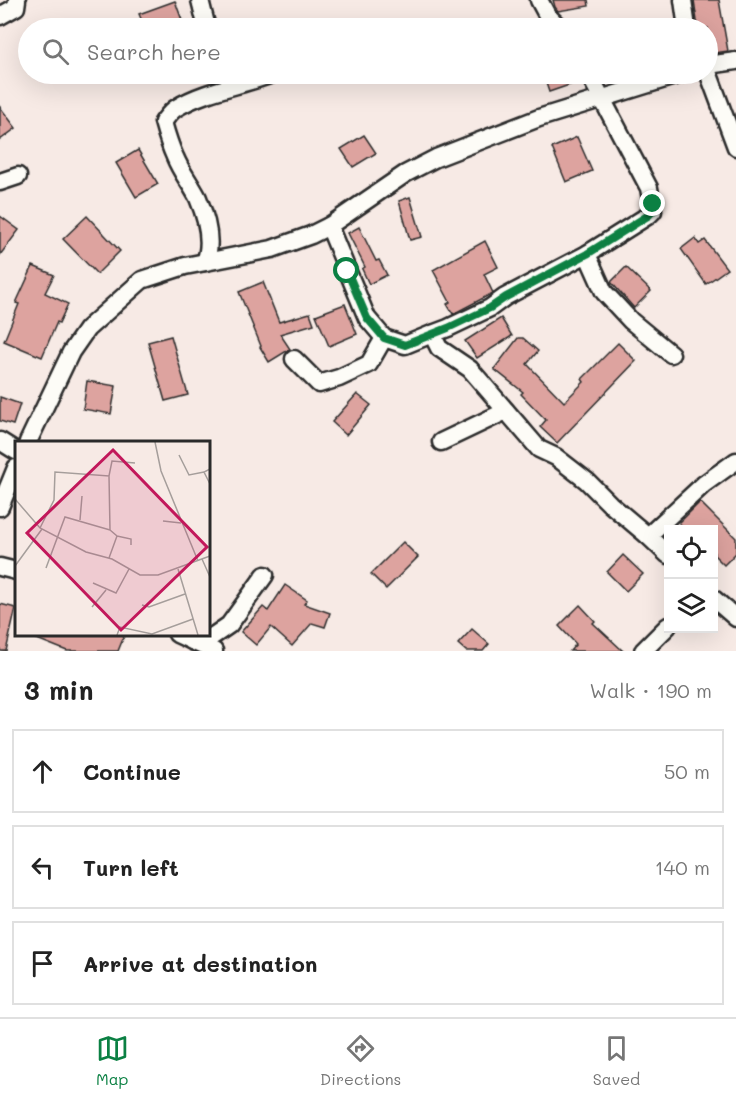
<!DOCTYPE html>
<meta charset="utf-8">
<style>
body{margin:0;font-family:Mali,sans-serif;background:#f2f2f2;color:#222}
.controls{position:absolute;right:18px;bottom:18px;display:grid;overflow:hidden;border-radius:0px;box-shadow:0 6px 24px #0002}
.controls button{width:54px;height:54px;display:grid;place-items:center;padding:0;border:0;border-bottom:2px solid #e0e0e0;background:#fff;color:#222;font:30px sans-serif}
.stop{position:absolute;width:18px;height:18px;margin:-14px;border:4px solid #0b8043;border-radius:50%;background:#fff}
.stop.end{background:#0b8043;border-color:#fff;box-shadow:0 2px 6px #0008}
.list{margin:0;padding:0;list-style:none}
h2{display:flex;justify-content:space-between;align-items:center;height:78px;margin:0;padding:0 24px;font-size:26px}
h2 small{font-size:20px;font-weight:400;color:#767676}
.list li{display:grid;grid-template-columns:39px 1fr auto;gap:18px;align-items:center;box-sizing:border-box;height:84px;margin:0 12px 12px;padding:0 12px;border:2px solid #e0e0e0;border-radius:0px}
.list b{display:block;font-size:22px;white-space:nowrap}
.list em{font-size:20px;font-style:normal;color:#767676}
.icon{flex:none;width:33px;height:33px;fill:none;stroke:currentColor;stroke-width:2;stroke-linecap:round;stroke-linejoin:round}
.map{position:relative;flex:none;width:736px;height:651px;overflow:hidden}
.search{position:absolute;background:#fff;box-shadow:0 6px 24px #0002;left:18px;right:18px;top:18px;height:66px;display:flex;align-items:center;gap:15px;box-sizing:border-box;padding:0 21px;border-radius:33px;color:#767676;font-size:22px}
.sheet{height:366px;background:#fff}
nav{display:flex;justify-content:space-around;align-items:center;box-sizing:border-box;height:84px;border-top:2px solid #e0e0e0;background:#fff;font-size:16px;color:#767676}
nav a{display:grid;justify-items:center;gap:3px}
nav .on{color:#0b8043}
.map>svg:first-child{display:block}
.building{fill:#dda39f;stroke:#2b2b2b;stroke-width:1.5}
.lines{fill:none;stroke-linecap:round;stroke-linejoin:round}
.street-casing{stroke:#2b2b2b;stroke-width:21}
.street{stroke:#fdfcf7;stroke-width:16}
.route{stroke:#0b8043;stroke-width:8}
.inset-road{fill:none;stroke:#a59e9b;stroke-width:1.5}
.view{fill:#c2185b;fill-opacity:0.15;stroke:#c2185b;stroke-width:3}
.inset-edge{fill:none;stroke:#2b2b2b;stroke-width:3}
</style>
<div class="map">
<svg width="736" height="651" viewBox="0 0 736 651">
<rect width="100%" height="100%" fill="#f7eae5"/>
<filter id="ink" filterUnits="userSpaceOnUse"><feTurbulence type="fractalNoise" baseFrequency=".0167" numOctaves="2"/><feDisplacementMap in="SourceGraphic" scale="12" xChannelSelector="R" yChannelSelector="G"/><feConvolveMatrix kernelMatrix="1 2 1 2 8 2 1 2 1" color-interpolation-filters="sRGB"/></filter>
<g filter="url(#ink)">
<!-- building -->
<g class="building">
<polygon points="553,0 588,0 589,6 558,11 555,7"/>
<polygon points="694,0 719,0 728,51 708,54 708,28 698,28"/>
<polygon points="175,1 183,23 168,28 145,28 139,14"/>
<polygon points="543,74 579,74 581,81 549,92"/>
<polygon points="0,107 16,128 0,140"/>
<polygon points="364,135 376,153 353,167 341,149"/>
<polygon points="577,137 592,171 566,182 552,148"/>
<polygon points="138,150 158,184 136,197 116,163"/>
<polygon points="410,197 422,237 410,240 399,201"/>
<polygon points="0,216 19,230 0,255"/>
<polygon points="87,216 120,251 97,274 63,239"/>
<polygon points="359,227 376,261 379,260 387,275 369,284 362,269 365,267 348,233"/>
<polygon points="695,238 699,244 705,240 727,269 706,284 681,249"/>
<polygon points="485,241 498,267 484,274 493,293 453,314 447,304 450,302 433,270"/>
<polygon points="33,266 54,275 45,293 68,304 59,323 57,322 42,357 4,341 19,304 16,303"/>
<polygon points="626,267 651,291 634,308 611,282"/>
<polygon points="263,282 279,322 310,313 314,324 280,334 290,349 269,362 260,347 261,346 239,292"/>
<polygon points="345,304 357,334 329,346 316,315"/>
<polygon points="501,318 512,336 477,358 465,341"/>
<polygon points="171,336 188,395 165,401 148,342"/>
<polygon points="518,338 523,338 538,351 527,364 564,402 584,382 582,379 618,343 636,361 557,443 540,427 546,420 521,394 523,392 494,369"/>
<polygon points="87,381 116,386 111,414 83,409"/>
<polygon points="357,394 371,405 346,435 332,422"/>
<polygon points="0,397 20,404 13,425 0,421"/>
<polygon points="700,502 736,538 736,553 724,565 714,555 714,530 687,530 679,523"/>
<polygon points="403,542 418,557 386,589 371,574"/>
<polygon points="623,555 643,574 626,591 607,572"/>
<polygon points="285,585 307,600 304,604 330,613 325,627 312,623 292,646 271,627 256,645 241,632 263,607 268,611"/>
<polygon points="0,604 16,608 6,651 0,651"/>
<polygon points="580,605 595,621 593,623 623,651 570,651 576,644 559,626"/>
<polygon points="472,629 489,644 483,651 466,651 458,644"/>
<polygon points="125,634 118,651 67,651 27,635"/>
</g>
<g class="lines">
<defs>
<g id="street">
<polyline points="200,0 207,28"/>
<polyline points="539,0 547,15 560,28"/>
<polyline points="683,0 687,28"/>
<polyline points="0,16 16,7 17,0"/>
<polyline points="708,65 736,61"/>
<polyline points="708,72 736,147"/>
<polyline points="589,74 649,188 653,211 649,215 587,254 505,297 490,308 448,328 432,334 439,348 470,369 539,449 556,457 587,481 610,504 648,536"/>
<polyline points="0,182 18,176"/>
<polyline points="329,226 367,318 384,338 405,345 432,334"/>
<polyline points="587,254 604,292 631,321 671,354"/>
<path d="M 205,262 C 213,243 206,217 198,198 C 191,184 181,172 175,157 C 170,146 166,133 163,122 C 167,117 171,111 176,108 C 205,90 241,86 272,74"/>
<polyline points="294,359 319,384 339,378 369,364 384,338"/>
<polyline points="0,441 16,451"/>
<polyline points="28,442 71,352 87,329 142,280 185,266 272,249 311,235 329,226 405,174 436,158 539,118 681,74"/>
<polyline points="441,442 506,411"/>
<polyline points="0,507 16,468"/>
<polyline points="668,555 648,536 704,484 736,461"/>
<polyline points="0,567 16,571"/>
<polyline points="714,599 736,618"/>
<polyline points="177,634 214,651"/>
<polyline points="192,641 213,636 229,625 265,575"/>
<polyline points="643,651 668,626"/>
</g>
</defs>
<!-- street casing -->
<use href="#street" class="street-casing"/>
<!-- street -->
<use href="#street" class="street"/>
</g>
</g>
<g class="lines" filter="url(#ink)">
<!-- route -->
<polyline class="route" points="347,271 367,318 384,338 405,345 448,328 490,308 506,297 587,254 649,215 653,211 653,204"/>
</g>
<!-- overview -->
<g transform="translate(15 441)">
<rect width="195" height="195" fill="#f7eae5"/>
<path class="inset-road" d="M 140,1 L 146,30 L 183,120M 164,14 L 174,34 L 189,31M 195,28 L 189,31 L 195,43M 0,58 L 25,87 L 71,111 L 97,118 L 125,134 L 143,134 L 195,115M 65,79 L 67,55M 148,80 L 166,82M 25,87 L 39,59 L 40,31 L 94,35 L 97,20 L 120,22M 102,95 L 116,98 L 116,104M 94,117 L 102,95 L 95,89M 187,118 L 195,136M 0,125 L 27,88M 31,127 L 50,76 L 95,89 L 94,35M 163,128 L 183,194M 78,142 L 101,152 L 114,128M 127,164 L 134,166 L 170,153M 77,166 L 91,149M 102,194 L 105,186 L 137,193 L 178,178"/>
<path class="view" d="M 98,9 L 192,106 L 106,189 L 12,92 Z"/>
<rect width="195" height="195" class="inset-edge"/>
</g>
</svg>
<div class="controls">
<button><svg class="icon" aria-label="locate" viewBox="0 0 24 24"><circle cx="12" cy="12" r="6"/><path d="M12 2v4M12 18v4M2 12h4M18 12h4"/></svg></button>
<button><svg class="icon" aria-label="layers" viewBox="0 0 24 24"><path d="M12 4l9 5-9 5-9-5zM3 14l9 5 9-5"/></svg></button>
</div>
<div class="stop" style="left:347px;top:271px"></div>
<div class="stop end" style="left:653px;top:204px"></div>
<div class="search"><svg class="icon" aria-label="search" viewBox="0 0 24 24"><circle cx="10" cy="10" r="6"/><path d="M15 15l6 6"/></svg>Search here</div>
</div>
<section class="sheet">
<h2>3 min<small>Walk · 190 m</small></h2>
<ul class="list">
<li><svg class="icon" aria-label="ahead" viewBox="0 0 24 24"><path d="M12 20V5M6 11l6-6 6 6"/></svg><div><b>Continue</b></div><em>50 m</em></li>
<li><svg class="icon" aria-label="left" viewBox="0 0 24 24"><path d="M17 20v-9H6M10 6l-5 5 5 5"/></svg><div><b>Turn left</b></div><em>140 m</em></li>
<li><svg class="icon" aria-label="arrive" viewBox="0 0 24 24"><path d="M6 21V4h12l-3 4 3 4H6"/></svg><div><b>Arrive at destination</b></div></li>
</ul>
</section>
<nav>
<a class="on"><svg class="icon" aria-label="map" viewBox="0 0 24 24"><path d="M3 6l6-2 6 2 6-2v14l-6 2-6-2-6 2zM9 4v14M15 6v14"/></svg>Map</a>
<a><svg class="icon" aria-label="directions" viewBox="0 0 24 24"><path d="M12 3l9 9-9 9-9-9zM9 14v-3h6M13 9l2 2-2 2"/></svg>Directions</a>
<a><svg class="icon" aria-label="saved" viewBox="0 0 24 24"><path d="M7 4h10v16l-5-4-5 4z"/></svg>Saved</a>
</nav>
